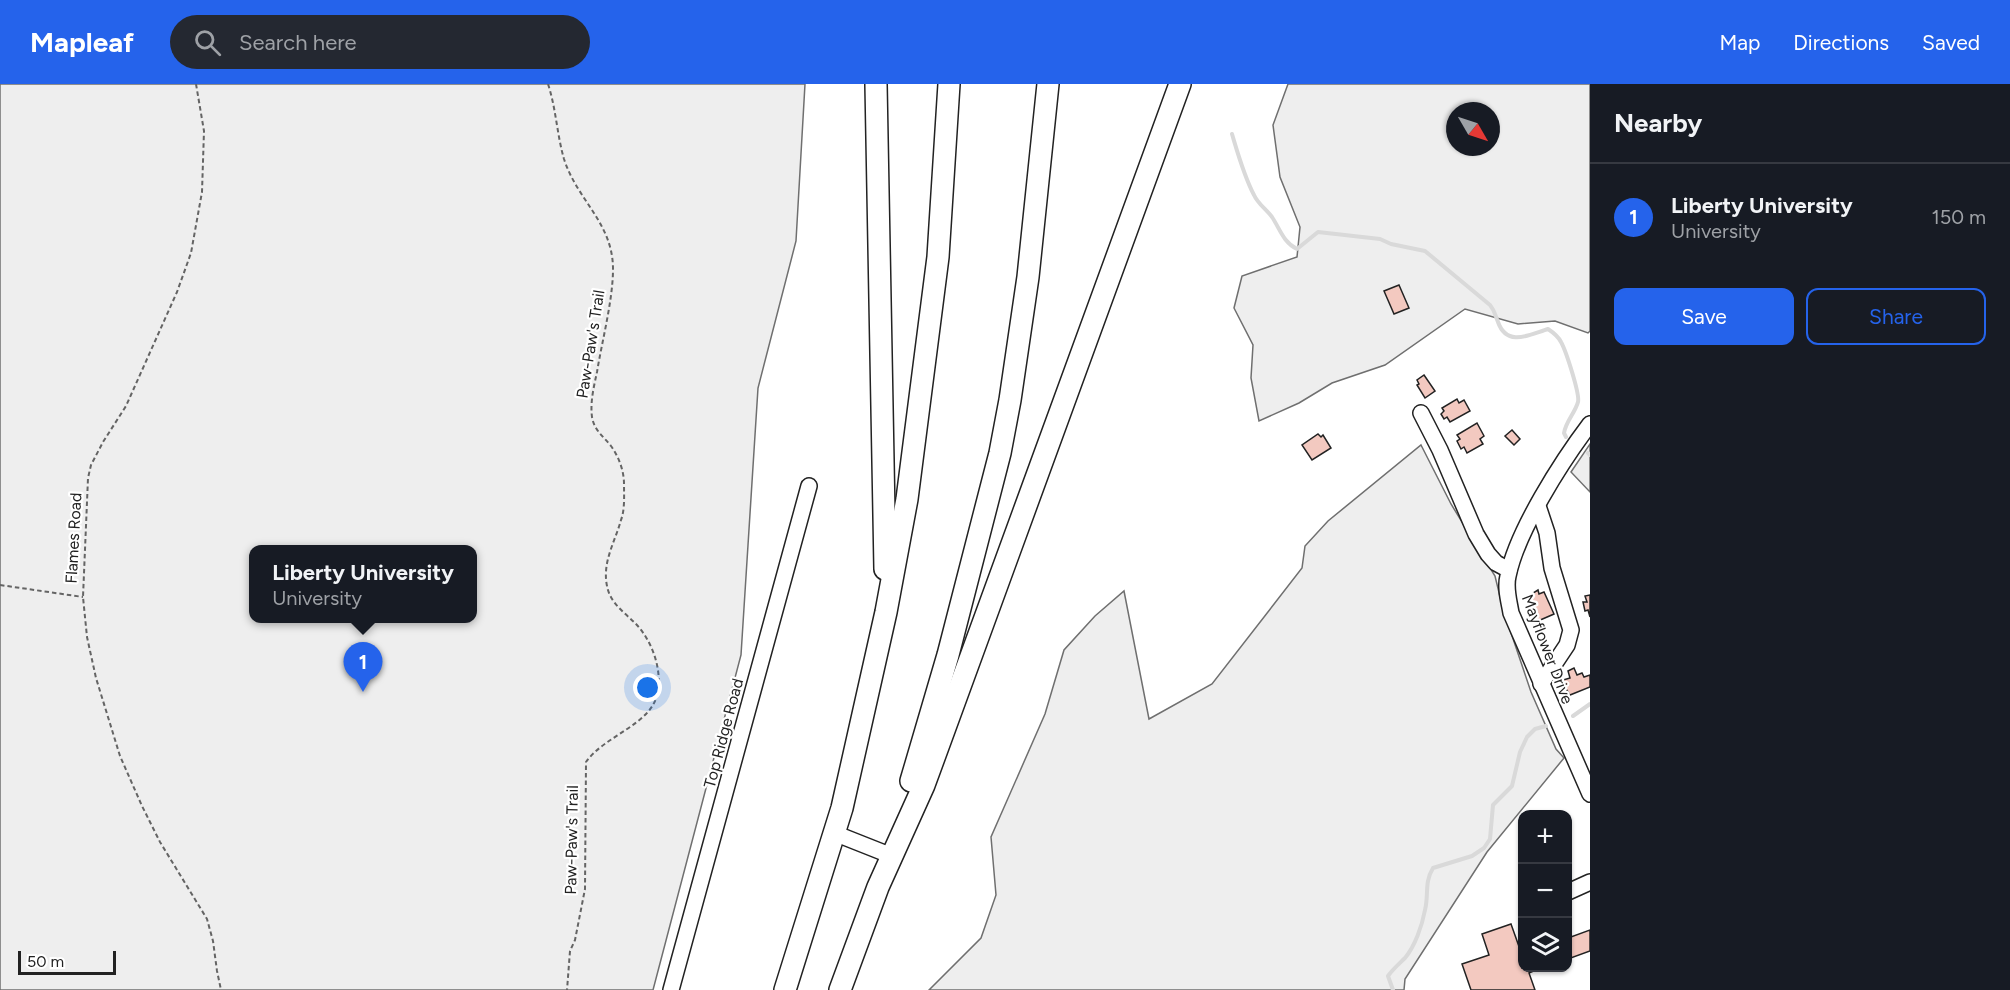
<!DOCTYPE html>
<meta charset="utf-8">
<style>
body{margin:0;font-family:Figtree,sans-serif;background:#242831;color:#f1f3f6}
.controls{position:absolute;right:18px;bottom:18px;display:grid;overflow:hidden;border-radius:12px;box-shadow:0 2px 4px #0004}
.controls button{width:54px;height:54px;display:grid;place-items:center;padding:0;border:0;border-bottom:2px solid #363941;background:#171b24;color:#f1f3f6;font:30px sans-serif}
.compass{position:absolute;left:1446px;top:18px;width:54px;height:54px;border-radius:50%;background:#171b24;box-shadow:0 2px 4px #0004;rotate:129deg}
.scale{position:absolute;left:18px;bottom:15px;width:98px;box-sizing:border-box;padding-left:6px;border:3px solid #222;border-top:0;font-size:16px;line-height:21px;white-space:nowrap;color:#222;-webkit-text-stroke:4px #fff;paint-order:stroke}
.you{position:absolute;left:648px;top:604px;width:21px;height:21px;margin:-15px;border:4px solid #fff;border-radius:50%;background:#1a73e8;box-shadow:0 0 0 9px #1a73e833}
.badge{display:grid;place-items:center;width:39px;height:39px;border-radius:50%;background:#2563eb;color:#fff;font-size:20px;font-weight:700}
.pin{position:absolute;translate:-50% -50px;filter:drop-shadow(0 2px 3px #0008)}
.pin::after{content:'';position:absolute;top:32px;width:21px;height:18px;background:inherit;clip-path:polygon(0 0,100% 0,50% 100%)}
.popup{position:absolute;left:249px;top:461px;width:228px;height:78px;box-sizing:border-box;display:grid;place-content:center;border-radius:12px;background:#171b24;filter:drop-shadow(0 2px 4px #0005);font-size:20px;white-space:nowrap;color:#9ea1a6}
.popup b{font-size:22px;color:#f1f3f6}
.popup::after{content:'';position:absolute;left:50%;top:100%;margin-left:-12px;border:12px solid transparent;border-top-color:#171b24}
.list{margin:0;padding:0;list-style:none}
h2{display:flex;justify-content:space-between;align-items:center;height:78px;margin:0;padding:0 24px;font-size:26px}
h2 small{font-size:20px;font-weight:400;color:#9ea1a6}
.list li{display:grid;grid-template-columns:39px 1fr auto;gap:18px;align-items:center;box-sizing:border-box;height:108px;padding:0 24px;border-top:2px solid #363941}
.list b{display:block;font-size:22px;white-space:nowrap}
.list p{margin:0;font-size:20px;white-space:nowrap;color:#9ea1a6}
.list em{font-size:20px;font-style:normal;color:#9ea1a6}
.actions{display:flex;gap:12px;padding:18px 24px}
.actions a{flex:1;padding:14px 0;border:2px solid #2563eb;border-radius:12px;text-align:center;font-size:21px;color:#2563eb}
.actions .main{background:#2563eb;color:#fff}
.icon{flex:none;width:33px;height:33px;fill:none;stroke:currentColor;stroke-width:2;stroke-linecap:round;stroke-linejoin:round}
.map{position:relative;flex:none;width:1590px;height:906px;overflow:hidden}
header{display:flex;align-items:center;gap:36px;box-sizing:border-box;height:84px;padding:0 30px;background:#2563eb;color:#fff}
header strong{font-size:28px}
nav{display:flex;gap:33px;margin-inline-start:auto;font-size:21px}
.search{width:420px;height:54px;background:#242831;display:flex;align-items:center;gap:15px;box-sizing:border-box;padding:0 21px;border-radius:33px;color:#9ea1a6;font-size:22px}
main{display:flex}
aside{flex:1;background:#171b24}
.map>svg:first-child{display:block}
.green{fill:#eee;stroke:#6f6f6f;stroke-width:1.5;fill-rule:evenodd}
.lines{fill:none;stroke-linecap:round;stroke-linejoin:round}
.stream{stroke:#d9d9d9;stroke-width:4}
.building{fill:#f3c9c0;stroke:#222;stroke-width:1.5}
.minor-casing{stroke:#222;stroke-width:18}
.highway-casing{stroke:#222;stroke-width:24}
.path{stroke:#646464;stroke-width:2;stroke-dasharray:4.5 3;stroke-linecap:butt}
.minor{stroke:#fff;stroke-width:15}
.highway{stroke:#fff;stroke-width:21}
.labels{text-anchor:middle;stroke-width:4.5;stroke-linejoin:round;paint-order:stroke}
.street-label{font-size:16px;fill:#222;stroke:#fff}
</style>
<header>
<strong>Mapleaf</strong>
<div class="search"><svg class="icon" aria-label="search" viewBox="0 0 24 24"><circle cx="10" cy="10" r="6"/><path d="M15 15l6 6"/></svg>Search here</div>
<nav><a>Map</a><a>Directions</a><a>Saved</a></nav>
</header>
<main>
<div class="map">
<svg width="1590" height="906" viewBox="0 0 1590 906">
<rect width="100%" height="100%" fill="#fff"/>
<!-- green -->
<g class="green">
<path d="M 0,0 L 805,0 L 796,157 L 758,304 L 741,571 L 653,906 L 0,906 ZM 254,466 L 472,466 L 472,534 L 254,534 Z"/>
<path d="M 1288,0 L 1590,0 L 1590,247 L 1588,249 L 1555,237 L 1518,240 L 1465,225 L 1385,281 L 1332,299 L 1299,319 L 1259,337 L 1251,294 L 1253,261 L 1234,224 L 1242,192 L 1297,173 L 1300,143 L 1280,93 L 1273,41 ZM 1455,27 L 1491,27 L 1491,63 L 1455,63 Z"/>
<polygon points="1590,360 1590,408 1571,388"/>
<polygon points="1421,361 1451,420 1495,492 1503,525 1531,608 1556,665 1564,674 1487,768 1405,895 1404,906 929,906 981,854 996,811 991,753 1045,630 1064,566 1095,532 1124,507 1149,635 1212,600 1302,484 1305,462 1328,437"/>
</g>
<g class="lines">
<!-- stream -->
<g class="stream">
<path d="M 1232,50 C 1238,70 1244,92 1254,111 C 1258,120 1266,125 1272,133 C 1280,145 1283,158 1297,165 L 1318,148 L 1380,155 L 1391,160 L 1425,167 L 1490,221 C 1495,227 1495,231 1498,238 C 1507,264 1531,250 1548,245 C 1554,249 1558,252 1561,258 C 1566,267 1580,310 1578,318 C 1575,329 1566,337 1564,349 L 1566,353"/>
<polyline points="1588,369 1590,371"/>
<polyline points="1573,632 1590,620"/>
<path d="M 1393,906 L 1388,892 C 1393,885 1399,880 1405,874 C 1415,862 1422,842 1425,826 C 1429,810 1424,799 1433,784 L 1472,772 L 1484,764 L 1490,755 L 1493,721 L 1512,702 L 1520,668 L 1527,653 L 1535,645 L 1546,642"/>
</g>
</g>
<!-- building -->
<g class="building">
<polygon points="1399,201 1409,224 1394,230 1384,207"/>
<polygon points="1424,291 1435,307 1425,314 1417,301 1419,300 1417,296"/>
<polygon points="1457,315 1459,319 1464,316 1470,327 1450,338 1447,333 1444,335 1441,330 1444,327 1442,324"/>
<polygon points="1477,339 1484,352 1480,355 1483,360 1467,369 1464,363 1461,365 1457,357 1460,355 1457,351"/>
<polygon points="1512,346 1520,355 1514,361 1505,352"/>
<polygon points="1318,350 1321,353 1323,351 1331,364 1312,376 1302,361"/>
<polygon points="1538,506 1539,510 1544,508 1554,530 1538,537 1533,525 1531,526 1528,521 1531,520 1529,515 1534,512 1533,509"/>
<polygon points="1590,511 1590,533 1588,526 1585,527 1583,518 1587,518 1585,512"/>
<polygon points="1574,584 1577,591 1582,589 1584,593 1590,591 1590,603 1570,611 1564,602 1563,596 1570,594 1568,587"/>
<polygon points="1511,840 1522,871 1522,884 1537,884 1538,885 1529,889 1535,906 1471,906 1462,880 1489,871 1482,850"/>
<polygon points="1590,846 1590,867 1568,875 1568,854"/>
</g>
<g class="lines">
<defs>
<g id="minor">
<polyline points="1421,329 1440,366 1476,450 1488,470 1496,479 1509,486"/>
<path d="M 1590,340 C 1562,377 1517,447 1508,492 C 1505,504 1509,517 1511,529 L 1590,710"/>
<polyline points="1538,422 1547,449 1552,484 1571,546 1567,561 1541,600"/>
<polyline points="834,749 887,770"/>
<polyline points="1568,808 1590,798"/>
<polyline points="671,906 809,402"/>
</g>
<g id="highway">
<polyline points="876,0 885,485"/>
<polyline points="911,697 948,571 1000,369 1010,316 1028,193 1048,0"/>
<polyline points="785,906 842,724 886,528 907,415 938,173 949,0"/>
<polyline points="840,906 878,803 924,701 1180,0"/>
</g>
</defs>
<!-- minor casing -->
<use href="#minor" class="minor-casing"/>
<!-- highway casing -->
<use href="#highway" class="highway-casing"/>
<!-- path -->
<g class="path">
<polyline points="196,0 204,47 202,108 191,169 177,208 126,322 103,358 91,381 88,394 83,513 87,553 96,594 120,672 142,722 160,758 207,835 213,857 217,887 221,906"/>
<path d="M 548,0 C 556,24 557,51 564,75 C 577,116 613,139 613,185 C 613,216 602,257 597,288 C 594,302 590,318 592,333 C 594,346 603,352 611,362 C 619,373 624,387 624,400 C 624,412 625,425 621,436 C 615,458 602,478 607,502 C 610,519 625,529 636,540 C 653,558 663,588 657,611 C 650,641 604,652 586,678 L 585,805 L 575,856 L 570,867 L 567,906"/>
<polyline points="0,501 83,513"/>
</g>
<!-- minor -->
<use href="#minor" class="minor"/>
<!-- highway -->
<use href="#highway" class="highway"/>
</g>
<g class="labels">
<!-- street labels -->
<g class="street-label">
<text transform="translate(590 260) rotate(-81)" y="6">Paw-Paw's Trail</text>
<text transform="translate(73 454) rotate(-87)" y="6">Flames Road</text>
<text transform="translate(1548 565) rotate(69)" y="6">Mayflower Drive</text>
<text transform="translate(723 649) rotate(-75)" y="6">Top Ridge Road</text>
<text transform="translate(571 756) rotate(-89)" y="6">Paw-Paw's Trail</text>
</g>
</g>
</svg>
<div class="controls">
<button>+</button>
<button>−</button>
<button><svg class="icon" aria-label="layers" viewBox="0 0 24 24"><path d="M12 4l9 5-9 5-9-5zM3 14l9 5 9-5"/></svg></button>
</div>
<svg class="compass" viewBox="-18 -18 36 36"><path d="M0-13l5 13h-10z" fill="#e53935"/><path d="M0 13l5-13h-10z" fill="#9ea1a6"/></svg>
<div class="scale">50 m</div>
<div class="you"></div>
<div class="pin badge" style="left:363px;top:608px">1</div>
<div class="popup"><b>Liberty University</b>University</div>
</div>
<aside>
<h2>Nearby<small></small></h2>
<ul class="list">
<li><span class="badge">1</span><div><b>Liberty University</b><p>University</p></div><em>150 m</em></li>
</ul>
<div class="actions"><a class="main">Save</a><a>Share</a></div>
</aside>
</main>
